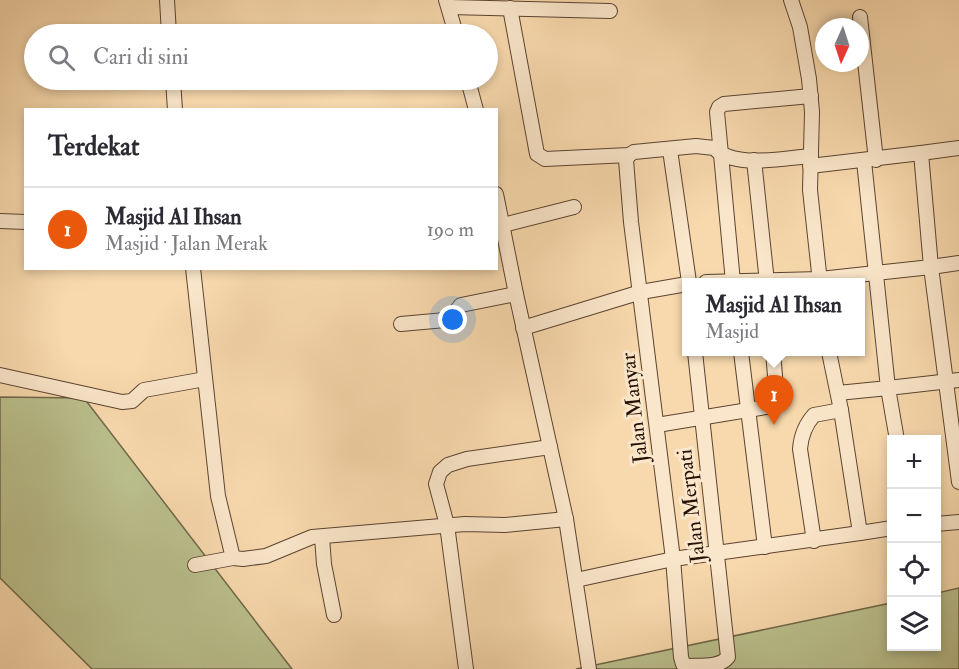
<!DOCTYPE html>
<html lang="id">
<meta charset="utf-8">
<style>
body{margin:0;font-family:"IM FELL Double Pica",serif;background:#f2f2f3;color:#2b2b33}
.controls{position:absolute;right:18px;bottom:18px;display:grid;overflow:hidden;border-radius:0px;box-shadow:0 3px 9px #0003}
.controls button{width:54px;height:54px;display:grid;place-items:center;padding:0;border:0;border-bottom:2px solid #e1e1e2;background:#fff;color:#2b2b33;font:30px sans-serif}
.compass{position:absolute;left:815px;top:18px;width:54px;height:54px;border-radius:50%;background:#fff;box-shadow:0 3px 9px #0003;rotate:183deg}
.you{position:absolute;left:453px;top:320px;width:21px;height:21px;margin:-15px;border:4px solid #fff;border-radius:50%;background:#1a73e8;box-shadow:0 0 0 9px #1a73e833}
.badge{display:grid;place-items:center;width:39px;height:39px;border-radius:50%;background:#ea580c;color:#fff;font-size:20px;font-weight:700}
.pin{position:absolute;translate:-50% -50px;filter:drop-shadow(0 2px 3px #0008)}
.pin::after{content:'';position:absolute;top:32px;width:21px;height:18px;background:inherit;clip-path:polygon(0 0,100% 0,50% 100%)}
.popup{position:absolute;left:682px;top:278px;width:183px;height:78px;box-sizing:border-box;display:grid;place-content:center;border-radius:0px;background:#fff;filter:drop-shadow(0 2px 4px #0005);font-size:20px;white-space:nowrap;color:#7c7c81}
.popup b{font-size:22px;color:#2b2b33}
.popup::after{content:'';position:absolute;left:50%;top:100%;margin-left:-12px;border:12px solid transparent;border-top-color:#fff}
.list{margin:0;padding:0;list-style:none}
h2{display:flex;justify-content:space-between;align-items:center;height:78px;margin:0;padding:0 24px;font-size:26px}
h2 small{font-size:20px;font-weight:400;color:#7c7c81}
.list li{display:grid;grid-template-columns:39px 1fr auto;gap:18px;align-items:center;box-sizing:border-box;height:84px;padding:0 24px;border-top:2px solid #e1e1e2}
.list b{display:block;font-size:22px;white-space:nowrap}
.list p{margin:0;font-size:20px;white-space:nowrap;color:#7c7c81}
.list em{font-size:20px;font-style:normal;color:#7c7c81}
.icon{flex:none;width:33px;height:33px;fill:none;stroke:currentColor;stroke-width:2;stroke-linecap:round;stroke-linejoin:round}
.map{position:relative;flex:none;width:959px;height:669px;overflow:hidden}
.search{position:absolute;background:#fff;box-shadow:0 3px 9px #0003;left:24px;top:24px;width:474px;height:66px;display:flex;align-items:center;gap:15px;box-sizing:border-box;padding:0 21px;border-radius:33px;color:#7c7c81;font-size:22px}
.panel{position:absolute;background:#fff;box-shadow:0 3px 9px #0003;left:24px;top:108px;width:474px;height:162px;border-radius:0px}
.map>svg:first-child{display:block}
.green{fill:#bac08d;stroke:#70684a;stroke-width:1.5}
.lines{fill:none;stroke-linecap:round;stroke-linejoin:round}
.minor-casing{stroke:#5b4330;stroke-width:16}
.minor{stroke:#fae6ca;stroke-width:14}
.labels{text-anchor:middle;stroke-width:6;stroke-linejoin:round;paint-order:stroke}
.street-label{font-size:21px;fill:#271106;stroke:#fae6ca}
</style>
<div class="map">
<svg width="959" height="669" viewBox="0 0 959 669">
<rect width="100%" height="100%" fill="#f8d9ad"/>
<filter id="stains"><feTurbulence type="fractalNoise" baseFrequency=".00333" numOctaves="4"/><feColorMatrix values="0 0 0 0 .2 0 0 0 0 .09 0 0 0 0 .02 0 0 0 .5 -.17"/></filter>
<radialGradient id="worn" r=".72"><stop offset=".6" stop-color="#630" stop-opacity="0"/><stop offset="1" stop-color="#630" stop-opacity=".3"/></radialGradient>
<!-- green -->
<g class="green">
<polygon points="0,397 84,398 292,669 92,669 0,578"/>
<polygon points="959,588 959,669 576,669 891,603 892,646 936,646 937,593"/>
</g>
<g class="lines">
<defs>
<g id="minor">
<polyline points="167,0 169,34"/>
<polyline points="446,0 456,34"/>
<polyline points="791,0 800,27 809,79 812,112 810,190 820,282"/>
<polyline points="449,7 610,11"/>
<path d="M 510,8 L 537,154 L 545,159 L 629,155 L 634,152 L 696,146 L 714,148 C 735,169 782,158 811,156"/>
<polyline points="860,17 876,160"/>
<polyline points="173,80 175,110"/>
<polyline points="468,80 476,110"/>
<polyline points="670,150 689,282"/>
<path d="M 629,155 L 626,160 L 631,222 L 673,559 L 681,657 L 683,664 L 686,666 C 699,665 720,668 728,657 L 695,352"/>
<polyline points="754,160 767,282"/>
<polyline points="810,166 921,153"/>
<polyline points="496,194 516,294 566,519 589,669"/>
<polyline points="0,221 26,222"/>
<polyline points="503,225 574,207"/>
<polyline points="959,263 931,267 959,482"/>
<polyline points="193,268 218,496 233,558 243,559 266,556 312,537 465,524 505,525 566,519"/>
<polyline points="706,282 820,279 931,267 921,153 959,148"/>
<polyline points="733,282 717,112 719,107 724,104 811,96"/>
<polyline points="401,324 445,320 452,316 461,305 516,294"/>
<polyline points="523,328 641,292 687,284"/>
<polyline points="741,352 765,547"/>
<polyline points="0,375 122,402 132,401 144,390 205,379"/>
<polyline points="838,393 888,388 864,161"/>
<polyline points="657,425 772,406 777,399 773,352"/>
<polyline points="897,440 888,388 959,380"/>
<polyline points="936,524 959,522"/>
<polyline points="860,533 892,528"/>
<polyline points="322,537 324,564 334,615"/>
<path d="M 814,541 L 800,449 C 801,436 805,425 814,415 L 841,410"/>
<polyline points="195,565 233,558"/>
<polyline points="576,580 673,559 860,533 841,410 829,352"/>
<polyline points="466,669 447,525 436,484 440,472 448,465 467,459 550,447"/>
</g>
</defs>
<!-- minor casing -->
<use href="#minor" class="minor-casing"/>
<!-- minor -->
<use href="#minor" class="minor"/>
</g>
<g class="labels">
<!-- street labels -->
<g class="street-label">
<text transform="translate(634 408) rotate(-97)" y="7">Jalan Manyar</text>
<text transform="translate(691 506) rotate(-97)" y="7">Jalan Merpati</text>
</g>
</g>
<rect width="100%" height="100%" filter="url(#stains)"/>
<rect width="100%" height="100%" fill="url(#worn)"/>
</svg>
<div class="controls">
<button>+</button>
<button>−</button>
<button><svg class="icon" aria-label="locate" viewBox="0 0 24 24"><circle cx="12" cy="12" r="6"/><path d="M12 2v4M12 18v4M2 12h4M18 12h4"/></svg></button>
<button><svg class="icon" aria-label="layers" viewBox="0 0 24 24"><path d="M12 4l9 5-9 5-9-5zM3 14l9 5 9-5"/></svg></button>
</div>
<svg class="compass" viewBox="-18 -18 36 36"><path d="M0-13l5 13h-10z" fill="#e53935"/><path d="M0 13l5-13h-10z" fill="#7c7c81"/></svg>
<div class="you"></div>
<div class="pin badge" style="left:774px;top:425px">1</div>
<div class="popup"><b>Masjid Al Ihsan</b>Masjid</div>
<div class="search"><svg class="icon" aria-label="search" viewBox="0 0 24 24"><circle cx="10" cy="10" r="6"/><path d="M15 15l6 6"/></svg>Cari di sini</div>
<section class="panel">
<h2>Terdekat<small></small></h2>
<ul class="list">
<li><span class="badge">1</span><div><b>Masjid Al Ihsan</b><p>Masjid · Jalan Merak</p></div><em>190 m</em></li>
</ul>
</section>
</div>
